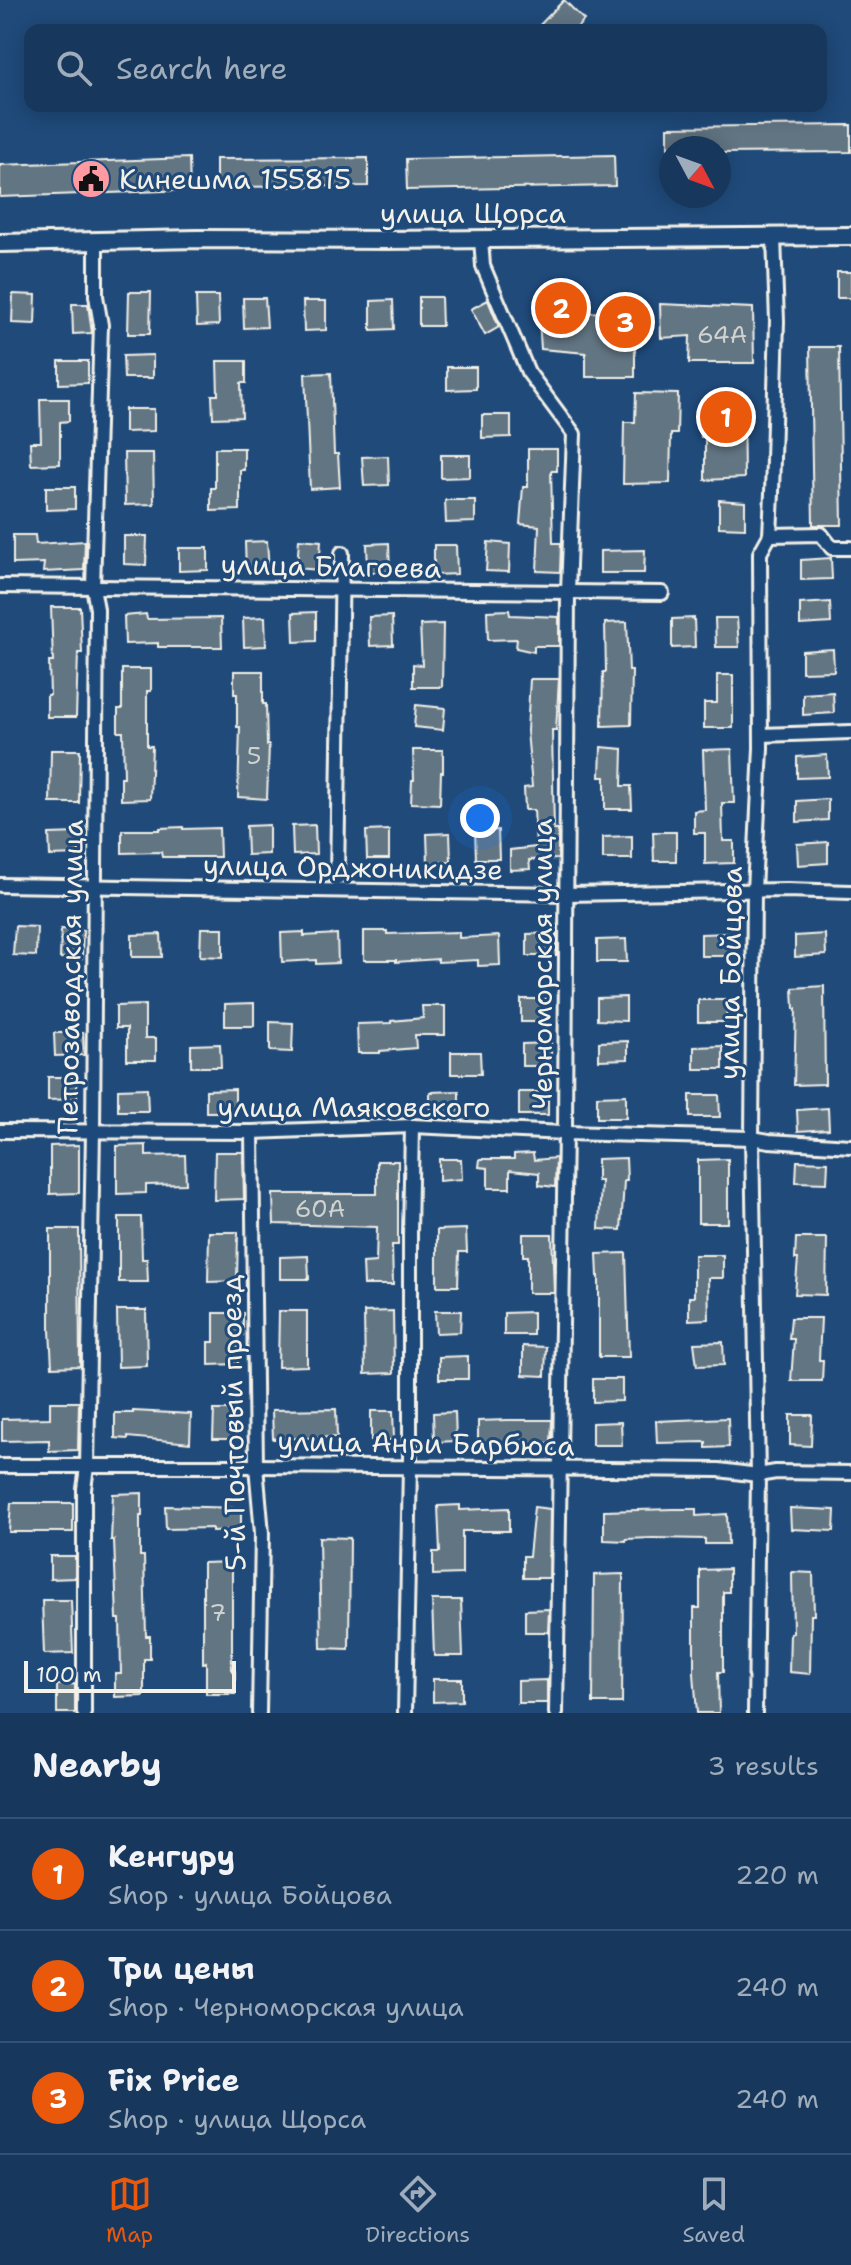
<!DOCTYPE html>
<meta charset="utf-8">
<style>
body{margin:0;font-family:"Shantell Sans",sans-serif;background:#244365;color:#f1f3f6}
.compass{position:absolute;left:659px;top:136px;width:72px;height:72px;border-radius:50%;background:#17385c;box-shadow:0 4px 20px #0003;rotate:131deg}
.scale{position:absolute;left:24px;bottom:20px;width:212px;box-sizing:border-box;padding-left:8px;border:4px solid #f4f1e8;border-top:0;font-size:22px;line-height:28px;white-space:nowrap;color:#f4f1e8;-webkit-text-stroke:6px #1f4a7a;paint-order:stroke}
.you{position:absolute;left:480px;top:818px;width:28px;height:28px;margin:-20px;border:6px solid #fff;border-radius:50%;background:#1a73e8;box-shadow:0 0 0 12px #1a73e833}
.badge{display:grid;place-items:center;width:52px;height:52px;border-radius:50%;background:#ea580c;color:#fff;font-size:26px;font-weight:700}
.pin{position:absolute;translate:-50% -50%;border:4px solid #fff;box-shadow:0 2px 8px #0006}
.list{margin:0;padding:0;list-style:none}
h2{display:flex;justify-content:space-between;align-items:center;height:104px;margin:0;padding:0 32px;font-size:34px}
h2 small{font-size:26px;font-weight:400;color:#9eacbb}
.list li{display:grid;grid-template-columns:52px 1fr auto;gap:24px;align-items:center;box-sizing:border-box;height:112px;padding:0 32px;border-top:2px solid #365272}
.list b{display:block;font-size:30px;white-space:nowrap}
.list p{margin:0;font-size:26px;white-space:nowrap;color:#9eacbb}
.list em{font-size:26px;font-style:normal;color:#9eacbb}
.icon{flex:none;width:44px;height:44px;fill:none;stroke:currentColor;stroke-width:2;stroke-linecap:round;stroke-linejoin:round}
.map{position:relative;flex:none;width:851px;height:1713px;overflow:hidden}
.search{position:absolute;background:#17385c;box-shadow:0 4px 20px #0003;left:24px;right:24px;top:24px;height:88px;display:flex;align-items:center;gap:20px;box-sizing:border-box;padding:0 28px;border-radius:16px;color:#9eacbb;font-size:30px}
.sheet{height:440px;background:#17385c}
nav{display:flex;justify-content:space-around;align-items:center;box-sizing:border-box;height:112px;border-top:2px solid #365272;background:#17385c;font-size:22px;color:#9eacbb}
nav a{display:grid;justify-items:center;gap:4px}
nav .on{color:#ea580c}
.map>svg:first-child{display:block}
.building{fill:#627483;stroke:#f4f1e8;stroke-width:2}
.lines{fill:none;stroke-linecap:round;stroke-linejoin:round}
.minor-casing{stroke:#f4f1e8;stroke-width:18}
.tertiary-casing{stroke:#f4f1e8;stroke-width:22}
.minor{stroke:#1f4a7a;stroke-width:12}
.tertiary{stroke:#1f4a7a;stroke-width:16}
.labels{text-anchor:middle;stroke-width:6;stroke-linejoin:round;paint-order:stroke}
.number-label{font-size:24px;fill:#d0d2cf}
.poi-label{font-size:28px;fill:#f4f1e8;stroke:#1f4a7a;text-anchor:start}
.street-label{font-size:28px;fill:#f4f1e8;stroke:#1f4a7a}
</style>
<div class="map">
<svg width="851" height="1713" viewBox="0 0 851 1713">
<rect width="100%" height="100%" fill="#1f4a7a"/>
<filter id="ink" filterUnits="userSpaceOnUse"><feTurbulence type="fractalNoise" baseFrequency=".0125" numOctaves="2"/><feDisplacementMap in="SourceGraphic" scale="16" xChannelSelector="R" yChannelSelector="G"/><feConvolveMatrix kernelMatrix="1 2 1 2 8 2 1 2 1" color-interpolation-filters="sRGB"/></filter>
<g filter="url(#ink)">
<!-- building -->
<g class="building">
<polygon points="564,0 584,20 575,30 535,30"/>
<polygon points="851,125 851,152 719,153 719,148 668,148 668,127"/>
<polygon points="614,155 615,186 407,190 406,159"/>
<polygon points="189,158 190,190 0,197 0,165"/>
<polygon points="368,158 368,186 216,187 216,159"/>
<rect x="837" y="272" width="14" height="26"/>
<polygon points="129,292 151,292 150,334 128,334"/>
<polygon points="13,294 36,295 35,324 12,323"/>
<polygon points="196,296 218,296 219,325 197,326"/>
<polygon points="419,297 441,297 442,326 419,326"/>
<polygon points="243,298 265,298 267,327 244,328"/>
<polygon points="393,300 394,329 371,330 371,301"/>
<polygon points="488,300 499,327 485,335 471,309"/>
<polygon points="303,301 326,301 326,330 304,331"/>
<polygon points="568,303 568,314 635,310 635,377 586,377 586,353 541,349 538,304"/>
<polygon points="72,304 88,304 92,333 73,334"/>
<polygon points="660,304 753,308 754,363 689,363 690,336 661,338"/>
<polygon points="810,347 839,347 842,525 813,525"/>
<polygon points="153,355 153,378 124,378 123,356"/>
<polygon points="59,361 88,361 88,383 59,384"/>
<polygon points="217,361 246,361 246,383 241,383 242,417 213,418 212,395 218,395"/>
<polygon points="447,367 476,367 476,389 447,390"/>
<polygon points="331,373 334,454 338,454 340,487 310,489 305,374"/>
<polygon points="636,393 678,394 677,434 671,434 670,483 623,484 624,422 635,422"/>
<polygon points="712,396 743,396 744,478 705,480 705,437 701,437 700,411 713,411"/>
<polygon points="40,399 69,399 69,421 60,422 60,464 31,465 30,442 41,442"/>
<polygon points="125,409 154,409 154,431 125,432"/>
<polygon points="482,415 511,415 511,437 482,438"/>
<polygon points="215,448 244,448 244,470 240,470 240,510 211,511 211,488 215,488"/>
<polygon points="528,449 557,449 557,471 551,471 553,543 561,543 560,572 537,571 539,526 520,524 523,487 528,487"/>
<polygon points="124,453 153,453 154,504 125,505"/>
<polygon points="441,455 470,455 470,477 441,478"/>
<polygon points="388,456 389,485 364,486 362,457"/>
<polygon points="46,487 75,487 75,509 46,510"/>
<polygon points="445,500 475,500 475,522 446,523"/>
<polygon points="719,500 745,502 745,528 719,527"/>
<polygon points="13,535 35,535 36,544 85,541 84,570 43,572 44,563 13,564"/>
<polygon points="124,536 147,536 146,565 124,564"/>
<polygon points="299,539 321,541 319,570 297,568"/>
<polygon points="267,541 269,570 246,571 245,542"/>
<polygon points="488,542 510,544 509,572 486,571"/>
<polygon points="389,543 390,572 368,572 367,544"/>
<polygon points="434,545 456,545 457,574 434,575"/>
<polygon points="179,548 208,548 208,570 179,571"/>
<polygon points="645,550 644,573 600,573 600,551"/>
<polygon points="831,558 832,579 801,580 801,560"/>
<polygon points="830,602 831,623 800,625 800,604"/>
<polygon points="51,607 80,607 82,653 78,653 76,717 47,717 47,695 50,695 49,662 53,662"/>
<polygon points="509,610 510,615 559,617 559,646 534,646 534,652 516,648 517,639 488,640 487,611"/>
<polygon points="316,612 316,641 294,642 293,613"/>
<polygon points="146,614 147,619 221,618 222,647 158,647 158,643 125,644 124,616"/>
<polygon points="392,616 393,645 370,646 369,617"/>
<polygon points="265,617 266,646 244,647 243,618"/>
<polygon points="694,618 695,647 672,648 672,619"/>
<polygon points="715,618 737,618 739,647 716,647"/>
<polygon points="627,622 629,671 632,671 631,725 602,726 603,672 606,672 605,623"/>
<polygon points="443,624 442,687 413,687 413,664 422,665 420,625"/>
<polygon points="833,649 834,671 802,672 802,651"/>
<polygon points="122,669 151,669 151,691 147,691 147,746 152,746 150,799 121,800 121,777 124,777 123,732 118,732 118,709 122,709"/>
<polygon points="234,671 263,671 263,704 266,704 267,745 269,745 267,799 238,797 240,727 237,727 237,694 234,694"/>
<polygon points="717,675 733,675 733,728 704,728 704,703 717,703"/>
<polygon points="530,679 559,679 556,730 552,730 554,830 558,830 558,859 529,860 530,869 510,870 510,850 536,847 534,810 525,810 524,788 532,787 527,731"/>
<polygon points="833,692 834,713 803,715 803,694"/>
<polygon points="416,705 445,708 443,730 414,727"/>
<polygon points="601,747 623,749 622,786 631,786 632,809 605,809 605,777 600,777"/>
<polygon points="732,749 734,803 722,803 723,841 734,841 734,863 705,864 705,833 694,833 694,811 705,810 703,750"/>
<polygon points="51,750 80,750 79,803 50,803"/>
<polygon points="413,750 443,750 443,772 441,772 440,804 411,803 412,780 414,780"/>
<polygon points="827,755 828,777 797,778 797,757"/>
<polygon points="828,799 828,820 797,822 797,801"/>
<polygon points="269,825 269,854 247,855 246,826"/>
<polygon points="315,825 316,854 293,855 292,826"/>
<polygon points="183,827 183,829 219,828 220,857 162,857 161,852 122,853 122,830 160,830 160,828"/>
<polygon points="389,830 389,859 367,859 366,831"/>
<polygon points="498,830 499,859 476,859 475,831"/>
<polygon points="653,832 676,832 676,861 654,861"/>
<polygon points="78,833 79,855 50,856 49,834"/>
<polygon points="450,833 451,862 428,863 427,834"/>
<polygon points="632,836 632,859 603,859 603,837"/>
<polygon points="828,842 828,863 798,865 797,844"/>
<polygon points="15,926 37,927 36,956 13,955"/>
<polygon points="201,928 223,928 223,957 200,956"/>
<polygon points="61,929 83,930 82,959 60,958"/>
<polygon points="364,931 387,931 387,934 459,932 459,938 499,936 500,965 478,966 478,960 438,962 438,959 396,962 396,960 364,960"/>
<polygon points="304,932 304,936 337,934 338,963 316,964 316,960 282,962 281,933"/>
<polygon points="556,933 556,956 527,956 527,934"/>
<polygon points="730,933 730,956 701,956 701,934"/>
<polygon points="161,934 162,957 132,957 132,935"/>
<polygon points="825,934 826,955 795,957 795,936"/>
<polygon points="626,939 627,962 597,962 597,940"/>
<polygon points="824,986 825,1084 794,1085 796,1009 794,1009 793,988"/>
<polygon points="626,997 626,1021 597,1020 597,998"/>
<rect x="521" y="999" width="29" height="23"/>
<polygon points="698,1000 726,1000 727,1022 698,1022"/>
<polygon points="254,1003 254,1026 225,1026 225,1004"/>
<polygon points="145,1005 145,1038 156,1038 156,1060 127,1060 127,1028 116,1028 116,1006"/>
<polygon points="422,1006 445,1006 445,1035 415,1035 416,1048 380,1051 380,1053 358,1053 357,1024 391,1023 391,1021 423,1018"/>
<polygon points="270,1022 293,1023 292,1052 270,1051"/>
<polygon points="54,1033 83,1033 84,1055 55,1056"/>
<polygon points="628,1041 628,1059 599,1060 599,1042"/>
<polygon points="551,1043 551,1066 522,1066 522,1044"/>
<polygon points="220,1044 221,1067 191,1067 191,1045"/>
<polygon points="723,1046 723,1069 694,1069 694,1047"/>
<polygon points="451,1052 480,1052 481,1074 451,1074"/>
<polygon points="48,1077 77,1077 77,1099 48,1100"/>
<polygon points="147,1088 148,1111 118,1111 118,1089"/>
<polygon points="235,1089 235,1112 206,1112 206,1090"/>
<polygon points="459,1091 459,1114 430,1114 430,1092"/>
<rect x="519" y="1092" width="29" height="23"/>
<polygon points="626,1095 626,1118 597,1118 597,1096"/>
<polygon points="690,1095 719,1095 720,1117 690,1117"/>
<polygon points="828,1108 829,1129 798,1131 797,1110"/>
<polygon points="79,1145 79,1193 50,1194 50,1146"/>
<polygon points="146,1145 146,1156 185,1155 186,1184 146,1185 146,1193 117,1194 117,1146"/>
<polygon points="215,1152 243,1152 244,1199 214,1200"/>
<polygon points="533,1153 534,1160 556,1158 555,1187 539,1185 539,1173 510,1170 510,1188 488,1188 488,1168 479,1167 480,1159 514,1159 514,1154"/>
<polygon points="626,1158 627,1181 624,1181 621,1230 599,1229 601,1181 597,1181 597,1159"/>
<polygon points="439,1159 461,1159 462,1179 439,1181"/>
<polygon points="728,1159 728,1223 698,1223 698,1160"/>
<polygon points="377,1161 398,1161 398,1245 392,1245 393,1285 364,1285 363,1263 376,1262 377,1227 274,1224 273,1194 377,1194"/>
<polygon points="797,1161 828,1162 827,1183 796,1182"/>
<polygon points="119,1217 141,1217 142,1259 147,1259 148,1282 119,1282"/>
<polygon points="50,1229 79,1229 80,1366 52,1367 50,1330"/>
<polygon points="466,1229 467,1252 459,1252 458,1286 437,1286 437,1230"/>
<polygon points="209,1232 238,1232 237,1281 208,1282"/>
<polygon points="523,1234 552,1234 554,1293 528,1293 528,1256 523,1256"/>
<polygon points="796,1238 827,1238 826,1295 795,1294 798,1259 795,1259"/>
<polygon points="626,1253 629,1357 599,1357 599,1276 598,1276 597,1254"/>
<polygon points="694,1255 723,1255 723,1278 708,1278 709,1319 689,1320 689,1297 694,1297"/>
<polygon points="308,1256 309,1279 280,1279 280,1257"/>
<polygon points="117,1310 146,1310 147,1366 118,1367"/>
<polygon points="279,1311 307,1311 307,1366 278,1367"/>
<polygon points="393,1311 394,1373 365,1374 364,1312"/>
<polygon points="435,1311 461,1311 460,1332 436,1333"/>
<polygon points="533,1312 533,1335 504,1335 504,1313"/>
<polygon points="214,1313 243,1313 243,1335 238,1335 238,1364 209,1365 209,1342 214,1342"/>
<polygon points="791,1318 821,1318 819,1360 823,1360 822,1381 791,1381 794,1339 789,1339"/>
<polygon points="723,1342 724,1365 697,1366 694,1343"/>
<polygon points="523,1346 546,1347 545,1376 523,1375"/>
<polygon points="468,1356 468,1379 439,1379 439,1357"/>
<polygon points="593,1379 622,1379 622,1401 593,1402"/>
<polygon points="50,1402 79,1402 78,1450 49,1451 49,1440 2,1441 2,1419 50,1418"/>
<polygon points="336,1409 337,1437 273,1439 272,1410"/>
<polygon points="214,1410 236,1410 236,1439 213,1439"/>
<polygon points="133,1411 191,1414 190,1443 128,1437 128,1439 115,1438 115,1413 133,1413"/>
<polygon points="371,1411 393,1411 394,1440 371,1440"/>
<polygon points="455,1412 456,1441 434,1442 433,1413"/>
<polygon points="790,1415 812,1415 811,1446 790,1445"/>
<polygon points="728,1418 729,1447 706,1448 706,1442 657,1443 656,1421"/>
<polygon points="507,1420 552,1420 551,1443 478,1443 478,1421"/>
<polygon points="621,1422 622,1445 592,1445 592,1423"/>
<polygon points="142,1493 142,1516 140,1516 140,1556 144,1556 146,1636 150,1636 150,1659 144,1659 144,1696 115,1697 115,1674 121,1674 120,1619 117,1619 114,1540 111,1540 113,1494"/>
<polygon points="11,1503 73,1503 73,1532 9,1532"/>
<polygon points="460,1505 460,1510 509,1508 509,1531 462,1531 462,1574 433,1575 433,1552 440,1552 438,1506"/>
<polygon points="165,1506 241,1508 241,1530 212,1531 212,1528 166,1529"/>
<polygon points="534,1507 550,1509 549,1578 523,1578 523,1556 529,1556"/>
<polygon points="790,1508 835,1510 834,1531 791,1529"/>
<polygon points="673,1509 696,1509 696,1516 727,1514 728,1544 705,1544 705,1539 653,1538 626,1539 626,1541 604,1540 604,1511"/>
<polygon points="319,1537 350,1538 349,1649 321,1648"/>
<polygon points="50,1556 75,1556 75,1578 50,1579"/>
<polygon points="232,1562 232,1671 235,1671 235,1694 206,1694 206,1662 203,1663 203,1563"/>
<polygon points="729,1569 729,1592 723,1592 723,1672 718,1672 719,1713 697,1713 694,1673 694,1608 700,1608 700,1570"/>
<polygon points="792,1572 813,1573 814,1615 811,1615 810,1674 789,1672 790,1633 793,1633"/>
<polygon points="623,1574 622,1703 593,1703 594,1575"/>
<polygon points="42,1600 71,1600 73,1653 44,1654"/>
<polygon points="432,1600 461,1600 463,1656 434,1656"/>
<polygon points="549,1609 548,1632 525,1632 525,1610"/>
<polygon points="433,1679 462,1679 462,1701 433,1702"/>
<polygon points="547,1680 547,1703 518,1703 518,1681"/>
<polygon points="75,1684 75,1713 57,1713 57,1685"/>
</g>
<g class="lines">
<defs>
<g id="minor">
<polyline points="481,239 483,266 528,372 574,434 568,592 565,1133 556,1713"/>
<polyline points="770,535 821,534 832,548 851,548"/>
<polyline points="0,586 662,593"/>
<polyline points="761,735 851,732"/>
<polyline points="337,879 342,553"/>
<polyline points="0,885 567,894 787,890 851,892"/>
<polyline points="0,1131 252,1132 412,1126 565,1133 752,1138 769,1141 851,1146"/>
<polyline points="252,1132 256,1466 262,1533 259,1713"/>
<polyline points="0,1466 256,1466 719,1470 758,1475 776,1472 851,1473"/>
<polyline points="84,1713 84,1489 87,1467 93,1132 97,609 93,587 101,325 96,296 96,242"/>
<polyline points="405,1713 410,1467 410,1234 412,1126"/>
<polyline points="755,1713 758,1475 752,1138 754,891 761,748 760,553 770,535 772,493 777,321 774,237"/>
</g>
<polyline id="tertiary" points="0,243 197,239 386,240 851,236"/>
</defs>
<!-- minor casing -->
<use href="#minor" class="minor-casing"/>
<!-- tertiary casing -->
<use href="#tertiary" class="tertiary-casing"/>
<!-- minor -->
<use href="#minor" class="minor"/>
<!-- tertiary -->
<use href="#tertiary" class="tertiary"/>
</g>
</g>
<!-- icons -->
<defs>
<symbol id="civic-disc" viewBox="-11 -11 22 22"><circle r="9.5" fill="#ff9aa2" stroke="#1f4a7a"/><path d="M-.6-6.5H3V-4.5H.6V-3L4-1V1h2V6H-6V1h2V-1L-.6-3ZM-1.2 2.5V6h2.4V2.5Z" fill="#111"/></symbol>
</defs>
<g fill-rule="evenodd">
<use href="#civic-disc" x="69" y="157" width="44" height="44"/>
</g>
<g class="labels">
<!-- number labels -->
<g class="number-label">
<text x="722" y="343">64А</text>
<text x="254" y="764">5</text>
<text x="320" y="1217">60А</text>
<text x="218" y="1621">7</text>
</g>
<!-- poi labels -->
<g class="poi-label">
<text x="119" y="189">Кинешма 155815</text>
</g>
<!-- street labels -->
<g class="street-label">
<text x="473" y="223">улица Щорса</text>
<text transform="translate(331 566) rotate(1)" y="10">улица Благоева</text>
<text transform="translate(353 867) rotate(1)" y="10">улица Орджоникидзе</text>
<text transform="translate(542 964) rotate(-90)" y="10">Черноморская улица</text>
<text transform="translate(730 973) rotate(-89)" y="10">улица Бойцова</text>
<text transform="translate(70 977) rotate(-89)" y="10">Петрозаводская улица</text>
<text x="354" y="1117">улица Маяковского</text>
<text transform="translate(233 1423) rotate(-91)" y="10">5-й Почтовый проезд</text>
<text transform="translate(426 1443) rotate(1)" y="10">улица Анри Барбюса</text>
</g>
</g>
</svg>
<svg class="compass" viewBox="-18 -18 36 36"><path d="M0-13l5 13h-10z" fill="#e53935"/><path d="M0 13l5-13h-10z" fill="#9eacbb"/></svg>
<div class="scale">100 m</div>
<div class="you"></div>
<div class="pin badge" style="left:726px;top:417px">1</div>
<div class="pin badge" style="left:561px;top:308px">2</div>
<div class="pin badge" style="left:625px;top:322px">3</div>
<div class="search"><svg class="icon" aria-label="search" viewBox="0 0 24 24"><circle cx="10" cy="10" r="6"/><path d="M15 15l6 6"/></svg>Search here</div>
</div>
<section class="sheet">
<h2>Nearby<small>3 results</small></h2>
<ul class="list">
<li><span class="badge">1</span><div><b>Кенгуру</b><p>Shop · улица Бойцова</p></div><em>220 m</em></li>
<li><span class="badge">2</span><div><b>Три цены</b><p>Shop · Черноморская улица</p></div><em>240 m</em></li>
<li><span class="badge">3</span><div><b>Fix Price</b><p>Shop · улица Щорса</p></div><em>240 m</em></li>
</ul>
</section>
<nav>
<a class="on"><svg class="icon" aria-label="map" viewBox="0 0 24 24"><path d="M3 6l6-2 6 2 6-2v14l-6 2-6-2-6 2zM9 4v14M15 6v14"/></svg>Map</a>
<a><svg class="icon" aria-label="directions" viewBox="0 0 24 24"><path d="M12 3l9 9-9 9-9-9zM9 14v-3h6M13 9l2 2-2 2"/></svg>Directions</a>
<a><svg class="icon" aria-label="saved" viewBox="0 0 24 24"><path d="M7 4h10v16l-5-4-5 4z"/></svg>Saved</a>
</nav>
